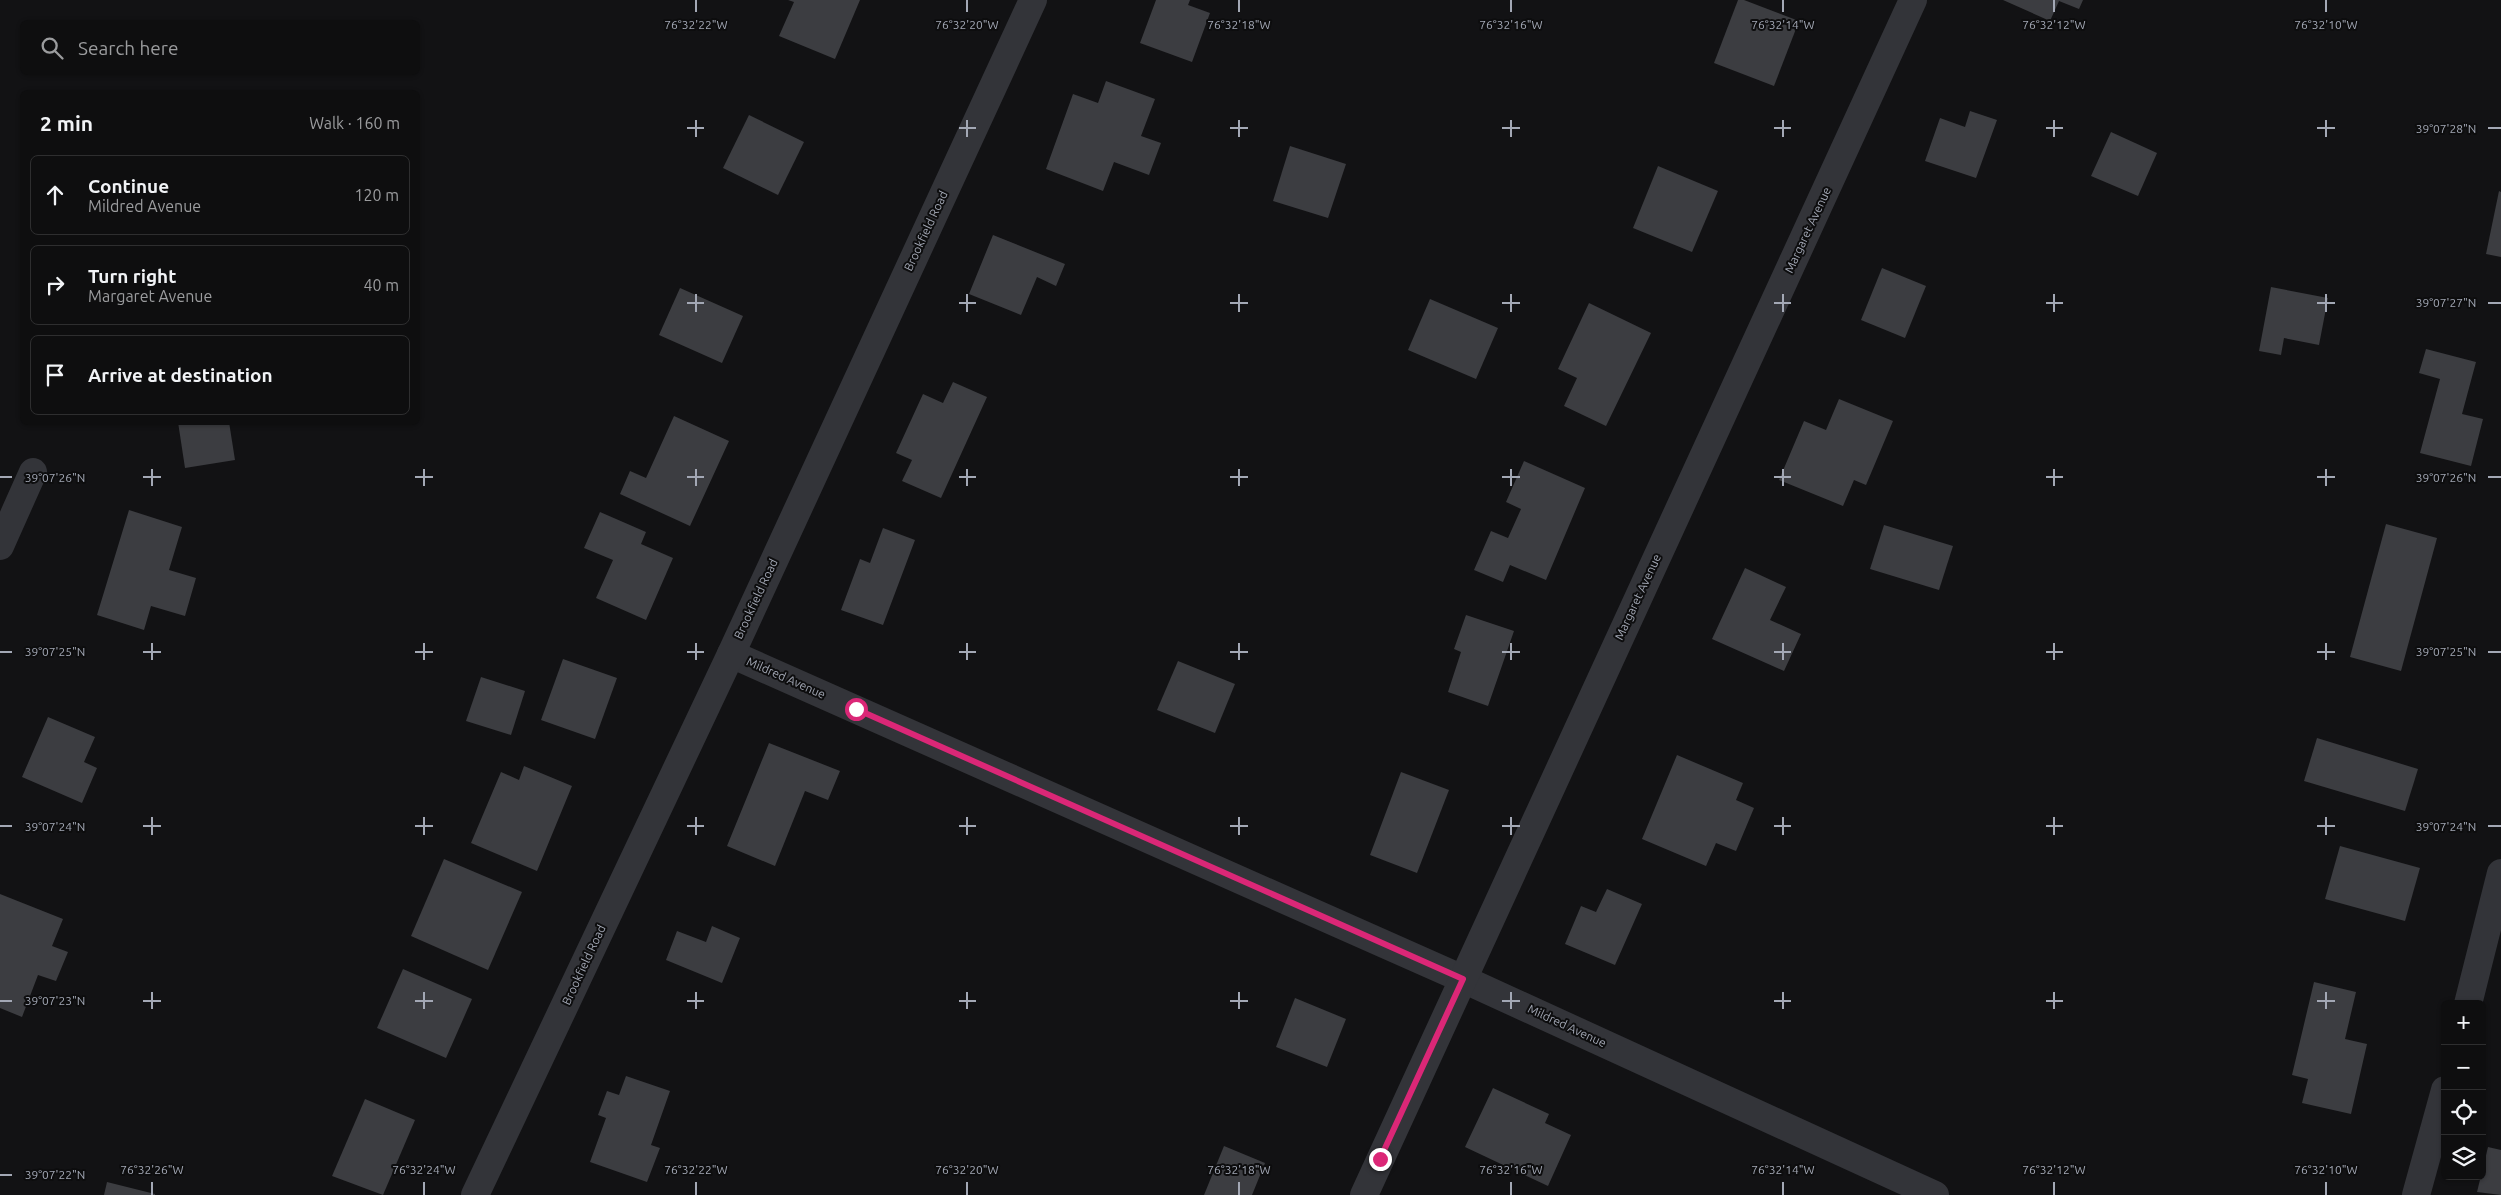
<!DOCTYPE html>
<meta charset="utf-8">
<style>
body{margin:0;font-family:Ubuntu,sans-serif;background:#1c1c1d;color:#f1f3f6}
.controls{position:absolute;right:15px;bottom:15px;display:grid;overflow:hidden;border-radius:8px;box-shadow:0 1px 4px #0004}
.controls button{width:45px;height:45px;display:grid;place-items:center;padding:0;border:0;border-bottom:1px solid #2e2e2f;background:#0e0e0f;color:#f1f3f6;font:25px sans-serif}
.stop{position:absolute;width:15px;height:15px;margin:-11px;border:4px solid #db2777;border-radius:50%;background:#fff}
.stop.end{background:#db2777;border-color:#fff;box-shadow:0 1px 5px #0008}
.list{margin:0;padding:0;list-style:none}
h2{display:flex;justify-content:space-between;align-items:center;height:65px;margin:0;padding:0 20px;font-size:21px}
h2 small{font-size:16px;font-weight:400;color:#9b9c9e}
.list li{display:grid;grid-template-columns:32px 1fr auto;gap:15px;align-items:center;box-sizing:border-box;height:80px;margin:0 10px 10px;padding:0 10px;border:1px solid #2e2e2f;border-radius:8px}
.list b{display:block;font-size:19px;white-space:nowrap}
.list p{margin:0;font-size:16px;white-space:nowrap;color:#9b9c9e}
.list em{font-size:16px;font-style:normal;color:#9b9c9e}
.icon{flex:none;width:28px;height:28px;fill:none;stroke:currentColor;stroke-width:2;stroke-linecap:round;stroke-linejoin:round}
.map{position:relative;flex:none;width:2501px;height:1195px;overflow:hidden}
.search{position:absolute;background:#0e0e0f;box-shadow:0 1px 4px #0004;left:20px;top:20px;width:400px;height:55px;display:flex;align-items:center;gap:12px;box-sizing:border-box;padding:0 18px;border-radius:8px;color:#9b9c9e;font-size:19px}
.panel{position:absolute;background:#0e0e0f;box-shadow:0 1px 4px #0004;left:20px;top:90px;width:400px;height:335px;border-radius:8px}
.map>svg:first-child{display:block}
.building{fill:#3c3d41}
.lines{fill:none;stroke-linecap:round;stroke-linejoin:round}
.minor{stroke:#333439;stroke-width:28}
.route{stroke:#db2777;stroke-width:6}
.ticks{fill:none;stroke:#a3a8b5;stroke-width:2}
.labels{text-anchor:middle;stroke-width:4;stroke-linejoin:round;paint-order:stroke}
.street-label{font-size:12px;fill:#a3a8b5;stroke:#0d0d0e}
.ticks-label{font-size:12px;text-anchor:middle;fill:#a3a8b5;stroke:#0d0d0e;stroke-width:4;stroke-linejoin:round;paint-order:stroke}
</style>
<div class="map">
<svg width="2501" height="1195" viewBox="0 0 2501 1195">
<rect width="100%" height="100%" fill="#121214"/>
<!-- building -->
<g class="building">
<polygon points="788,0 860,0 835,59 779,36 794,2"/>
<polygon points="1156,0 1190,0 1188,5 1210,13 1192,62 1140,43"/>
<polygon points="1738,0 1744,0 1799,21 1774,86 1714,63"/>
<polygon points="2003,0 2083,0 2079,9 2059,1 2050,21"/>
<polygon points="1106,81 1155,99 1141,136 1161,143 1149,175 1114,162 1103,191 1046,169 1073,94 1098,103"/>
<polygon points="1970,111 1997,120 1976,178 1925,161 1940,118 1965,127"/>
<polygon points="749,115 804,142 778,195 723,168"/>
<polygon points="2111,132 2157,153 2138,196 2091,176"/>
<polygon points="1290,146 1346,164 1328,218 1273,201"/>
<polygon points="1658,166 1718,191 1692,252 1633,228"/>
<polygon points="2499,191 2501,192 2501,257 2486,254"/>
<polygon points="993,235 1065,264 1056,286 1037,277 1021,315 969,294"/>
<polygon points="1882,268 1926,286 1905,338 1861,320"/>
<polygon points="2271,287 2328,298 2319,345 2284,338 2281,355 2259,351"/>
<polygon points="680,288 743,316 722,363 659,335"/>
<polygon points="1430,299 1498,328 1476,379 1408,350"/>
<polygon points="1589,303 1651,333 1606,426 1564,406 1577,378 1558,369"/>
<polygon points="2426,349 2476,362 2462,414 2483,419 2471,466 2420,453 2440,379 2419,373"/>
<polygon points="953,382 987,397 941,498 902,481 912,460 896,453 923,394 943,403"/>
<polygon points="1839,399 1893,421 1866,485 1854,480 1843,506 1779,480 1804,421 1826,430"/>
<polygon points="674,416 729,441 690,526 620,494 630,471 646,478"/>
<polygon points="178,422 229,422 235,460 185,468"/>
<polygon points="1524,461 1585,488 1546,580 1510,565 1503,582 1474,570 1491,531 1508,538 1521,509 1506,502"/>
<polygon points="129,510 182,527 169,570 196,578 185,616 151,606 144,630 97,615"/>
<polygon points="600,512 646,532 641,544 673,558 646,620 596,598 613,560 584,548"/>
<polygon points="2386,524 2437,538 2401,671 2350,657"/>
<polygon points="1884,525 1953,546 1939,590 1870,569"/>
<polygon points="883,528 915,540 883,625 841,610 860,559 870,563"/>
<polygon points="1745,568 1786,587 1770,620 1801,634 1784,671 1712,639"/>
<polygon points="1466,615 1514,631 1488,706 1448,692 1461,652 1454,649"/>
<polygon points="563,659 617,678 595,739 541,720"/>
<polygon points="1178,661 1235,684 1215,733 1157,710"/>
<polygon points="481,677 525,691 511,735 466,721"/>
<polygon points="48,717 95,737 84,762 97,768 82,803 22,777"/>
<polygon points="2317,738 2418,769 2405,811 2304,781"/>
<polygon points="769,743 840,771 828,800 805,791 775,866 727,846"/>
<polygon points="1677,755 1743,783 1736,800 1754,808 1736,851 1716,843 1706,866 1642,839"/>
<polygon points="524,766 572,786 537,871 471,843 501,772 519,780"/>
<polygon points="1401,772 1449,790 1417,873 1370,855"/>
<polygon points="2340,846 2420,868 2405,921 2325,899"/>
<polygon points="444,859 522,892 488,970 411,936"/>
<polygon points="1607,889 1642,904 1615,965 1565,944 1581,906 1596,912"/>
<polygon points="0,894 63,919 52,946 68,952 56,981 38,975 22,1017 0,1008"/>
<polygon points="712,926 740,938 722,983 666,960 677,931 706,942"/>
<polygon points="403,969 472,999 446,1058 377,1028"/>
<polygon points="2314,982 2356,992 2345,1039 2367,1044 2351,1114 2302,1103 2308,1079 2292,1075"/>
<polygon points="1295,998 1346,1019 1327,1067 1276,1047"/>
<polygon points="626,1076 670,1091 651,1145 660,1148 647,1182 590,1162 606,1118 598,1115 607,1091 619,1095"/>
<polygon points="1493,1088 1549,1114 1545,1123 1571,1135 1548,1186 1465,1147"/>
<polygon points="365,1099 415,1120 383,1195 332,1176"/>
<polygon points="1224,1146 1265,1163 1252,1195 1204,1195"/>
<polygon points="2488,1147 2501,1150 2501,1195 2477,1192"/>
<polygon points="107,1182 155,1194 155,1195 104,1195"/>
</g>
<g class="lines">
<!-- minor -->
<g class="minor">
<polyline points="0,546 33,472"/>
<polyline points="731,654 1463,979 1935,1195"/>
<polyline points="2468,1004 2501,873"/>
<polyline points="475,1195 731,654 1033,0"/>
<polyline points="1364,1195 1913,0"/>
<polyline points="2416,1195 2445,1090"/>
</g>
</g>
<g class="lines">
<!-- route -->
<polyline class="route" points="856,709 1463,979 1380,1159"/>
</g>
<!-- ticks -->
<path class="ticks" d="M 696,0 L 696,12M 967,0 L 967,12M 1239,0 L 1239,12M 1511,0 L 1511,12M 1783,0 L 1783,12M 2054,0 L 2054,12M 2326,0 L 2326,12M 696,120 L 696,137M 967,120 L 967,137M 1239,120 L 1239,137M 1511,120 L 1511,137M 1783,120 L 1783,137M 2054,120 L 2054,137M 2326,120 L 2326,137M 687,128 L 704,128M 959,128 L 976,128M 1230,128 L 1248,128M 1502,128 L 1520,128M 1774,128 L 1791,128M 2046,128 L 2063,128M 2317,128 L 2335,128M 2488,128 L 2501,128M 696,294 L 696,312M 967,294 L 967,312M 1239,294 L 1239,312M 1511,294 L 1511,312M 1783,294 L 1783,312M 2054,294 L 2054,312M 2326,294 L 2326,312M 687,303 L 704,303M 959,303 L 976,303M 1230,303 L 1248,303M 1502,303 L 1520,303M 1774,303 L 1791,303M 2046,303 L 2063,303M 2317,303 L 2335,303M 2488,303 L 2501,303M 152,469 L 152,486M 424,469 L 424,486M 696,469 L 696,486M 967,469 L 967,486M 1239,469 L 1239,486M 1511,469 L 1511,486M 1783,469 L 1783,486M 2054,469 L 2054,486M 2326,469 L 2326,486M 0,477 L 12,477M 143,477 L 161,477M 415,477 L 433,477M 687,477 L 704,477M 959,477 L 976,477M 1230,477 L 1248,477M 1502,477 L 1520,477M 1774,477 L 1791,477M 2046,477 L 2063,477M 2317,477 L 2335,477M 2488,477 L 2501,477M 152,643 L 152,660M 424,643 L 424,660M 696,643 L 696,660M 967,643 L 967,660M 1239,643 L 1239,660M 1511,643 L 1511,660M 1783,643 L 1783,660M 2054,643 L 2054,660M 2326,643 L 2326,660M 0,652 L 12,652M 143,652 L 161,652M 415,652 L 433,652M 687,652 L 704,652M 959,652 L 976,652M 1230,652 L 1248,652M 1502,652 L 1520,652M 1774,652 L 1791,652M 2046,652 L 2063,652M 2317,652 L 2335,652M 2488,652 L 2501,652M 152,817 L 152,835M 424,817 L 424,835M 696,817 L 696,835M 967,817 L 967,835M 1239,817 L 1239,835M 1511,817 L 1511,835M 1783,817 L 1783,835M 2054,817 L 2054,835M 2326,817 L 2326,835M 0,826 L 12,826M 143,826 L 161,826M 415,826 L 433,826M 687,826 L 704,826M 959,826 L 976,826M 1230,826 L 1248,826M 1502,826 L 1520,826M 1774,826 L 1791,826M 2046,826 L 2063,826M 2317,826 L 2335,826M 2488,826 L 2501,826M 152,992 L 152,1009M 424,992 L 424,1009M 696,992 L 696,1009M 967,992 L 967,1009M 1239,992 L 1239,1009M 1511,992 L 1511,1009M 1783,992 L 1783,1009M 2054,992 L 2054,1009M 2326,992 L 2326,1009M 0,1001 L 12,1001M 143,1001 L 161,1001M 415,1001 L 433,1001M 687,1001 L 704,1001M 959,1001 L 976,1001M 1230,1001 L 1248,1001M 1502,1001 L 1520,1001M 1774,1001 L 1791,1001M 2046,1001 L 2063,1001M 2317,1001 L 2335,1001M 0,1175 L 12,1175M 152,1182 L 152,1195M 424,1182 L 424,1195M 696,1182 L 696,1195M 967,1182 L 967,1195M 1239,1182 L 1239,1195M 1511,1182 L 1511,1195M 1783,1182 L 1783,1195M 2054,1182 L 2054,1195M 2326,1182 L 2326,1195"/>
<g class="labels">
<!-- street labels -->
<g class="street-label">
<text transform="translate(1808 230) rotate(-65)" y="4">Margaret Avenue</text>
<text transform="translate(926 231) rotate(-65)" y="4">Brookfield Road</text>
<text transform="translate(1638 597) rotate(-65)" y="4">Margaret Avenue</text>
<text transform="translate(756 599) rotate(-65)" y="4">Brookfield Road</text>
<text transform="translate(786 678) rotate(24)" y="4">Mildred Avenue</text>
<text transform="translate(584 965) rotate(-65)" y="4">Brookfield Road</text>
<text transform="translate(1567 1026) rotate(25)" y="4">Mildred Avenue</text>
</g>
</g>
<g class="ticks-label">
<text x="696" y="29">76°32'22"W</text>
<text x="967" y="29">76°32'20"W</text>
<text x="1239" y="29">76°32'18"W</text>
<text x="1511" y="29">76°32'16"W</text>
<text x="1783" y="29">76°32'14"W</text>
<text x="2054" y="29">76°32'12"W</text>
<text x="2326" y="29">76°32'10"W</text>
<text x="2446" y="133">39°07'28"N</text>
<text x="2446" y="307">39°07'27"N</text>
<text x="55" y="482">39°07'26"N</text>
<text x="2446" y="482">39°07'26"N</text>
<text x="55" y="656">39°07'25"N</text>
<text x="2446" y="656">39°07'25"N</text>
<text x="55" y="831">39°07'24"N</text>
<text x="2446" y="831">39°07'24"N</text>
<text x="55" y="1005">39°07'23"N</text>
<text x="152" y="1174">76°32'26"W</text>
<text x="424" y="1174">76°32'24"W</text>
<text x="696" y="1174">76°32'22"W</text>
<text x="967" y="1174">76°32'20"W</text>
<text x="1239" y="1174">76°32'18"W</text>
<text x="1511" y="1174">76°32'16"W</text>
<text x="1783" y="1174">76°32'14"W</text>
<text x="2054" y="1174">76°32'12"W</text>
<text x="2326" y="1174">76°32'10"W</text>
<text x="55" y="1179">39°07'22"N</text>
</g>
</svg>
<div class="controls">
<button>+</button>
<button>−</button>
<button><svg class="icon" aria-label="locate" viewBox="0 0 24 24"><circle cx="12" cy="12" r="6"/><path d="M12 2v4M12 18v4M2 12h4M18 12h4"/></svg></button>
<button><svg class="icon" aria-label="layers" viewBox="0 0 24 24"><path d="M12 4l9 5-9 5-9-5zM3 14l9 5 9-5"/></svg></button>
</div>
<div class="stop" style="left:856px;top:709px"></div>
<div class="stop end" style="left:1380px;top:1159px"></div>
<div class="search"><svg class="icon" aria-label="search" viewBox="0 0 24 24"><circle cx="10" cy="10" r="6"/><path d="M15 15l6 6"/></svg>Search here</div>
<section class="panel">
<h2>2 min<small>Walk · 160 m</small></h2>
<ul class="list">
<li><svg class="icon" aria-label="ahead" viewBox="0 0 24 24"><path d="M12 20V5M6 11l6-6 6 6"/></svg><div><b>Continue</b><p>Mildred Avenue</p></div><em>120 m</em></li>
<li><svg class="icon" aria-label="right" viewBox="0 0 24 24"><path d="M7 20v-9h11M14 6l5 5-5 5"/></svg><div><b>Turn right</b><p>Margaret Avenue</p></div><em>40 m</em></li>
<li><svg class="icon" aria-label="arrive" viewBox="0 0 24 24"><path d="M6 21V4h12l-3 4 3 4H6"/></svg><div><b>Arrive at destination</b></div></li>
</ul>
</section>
</div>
